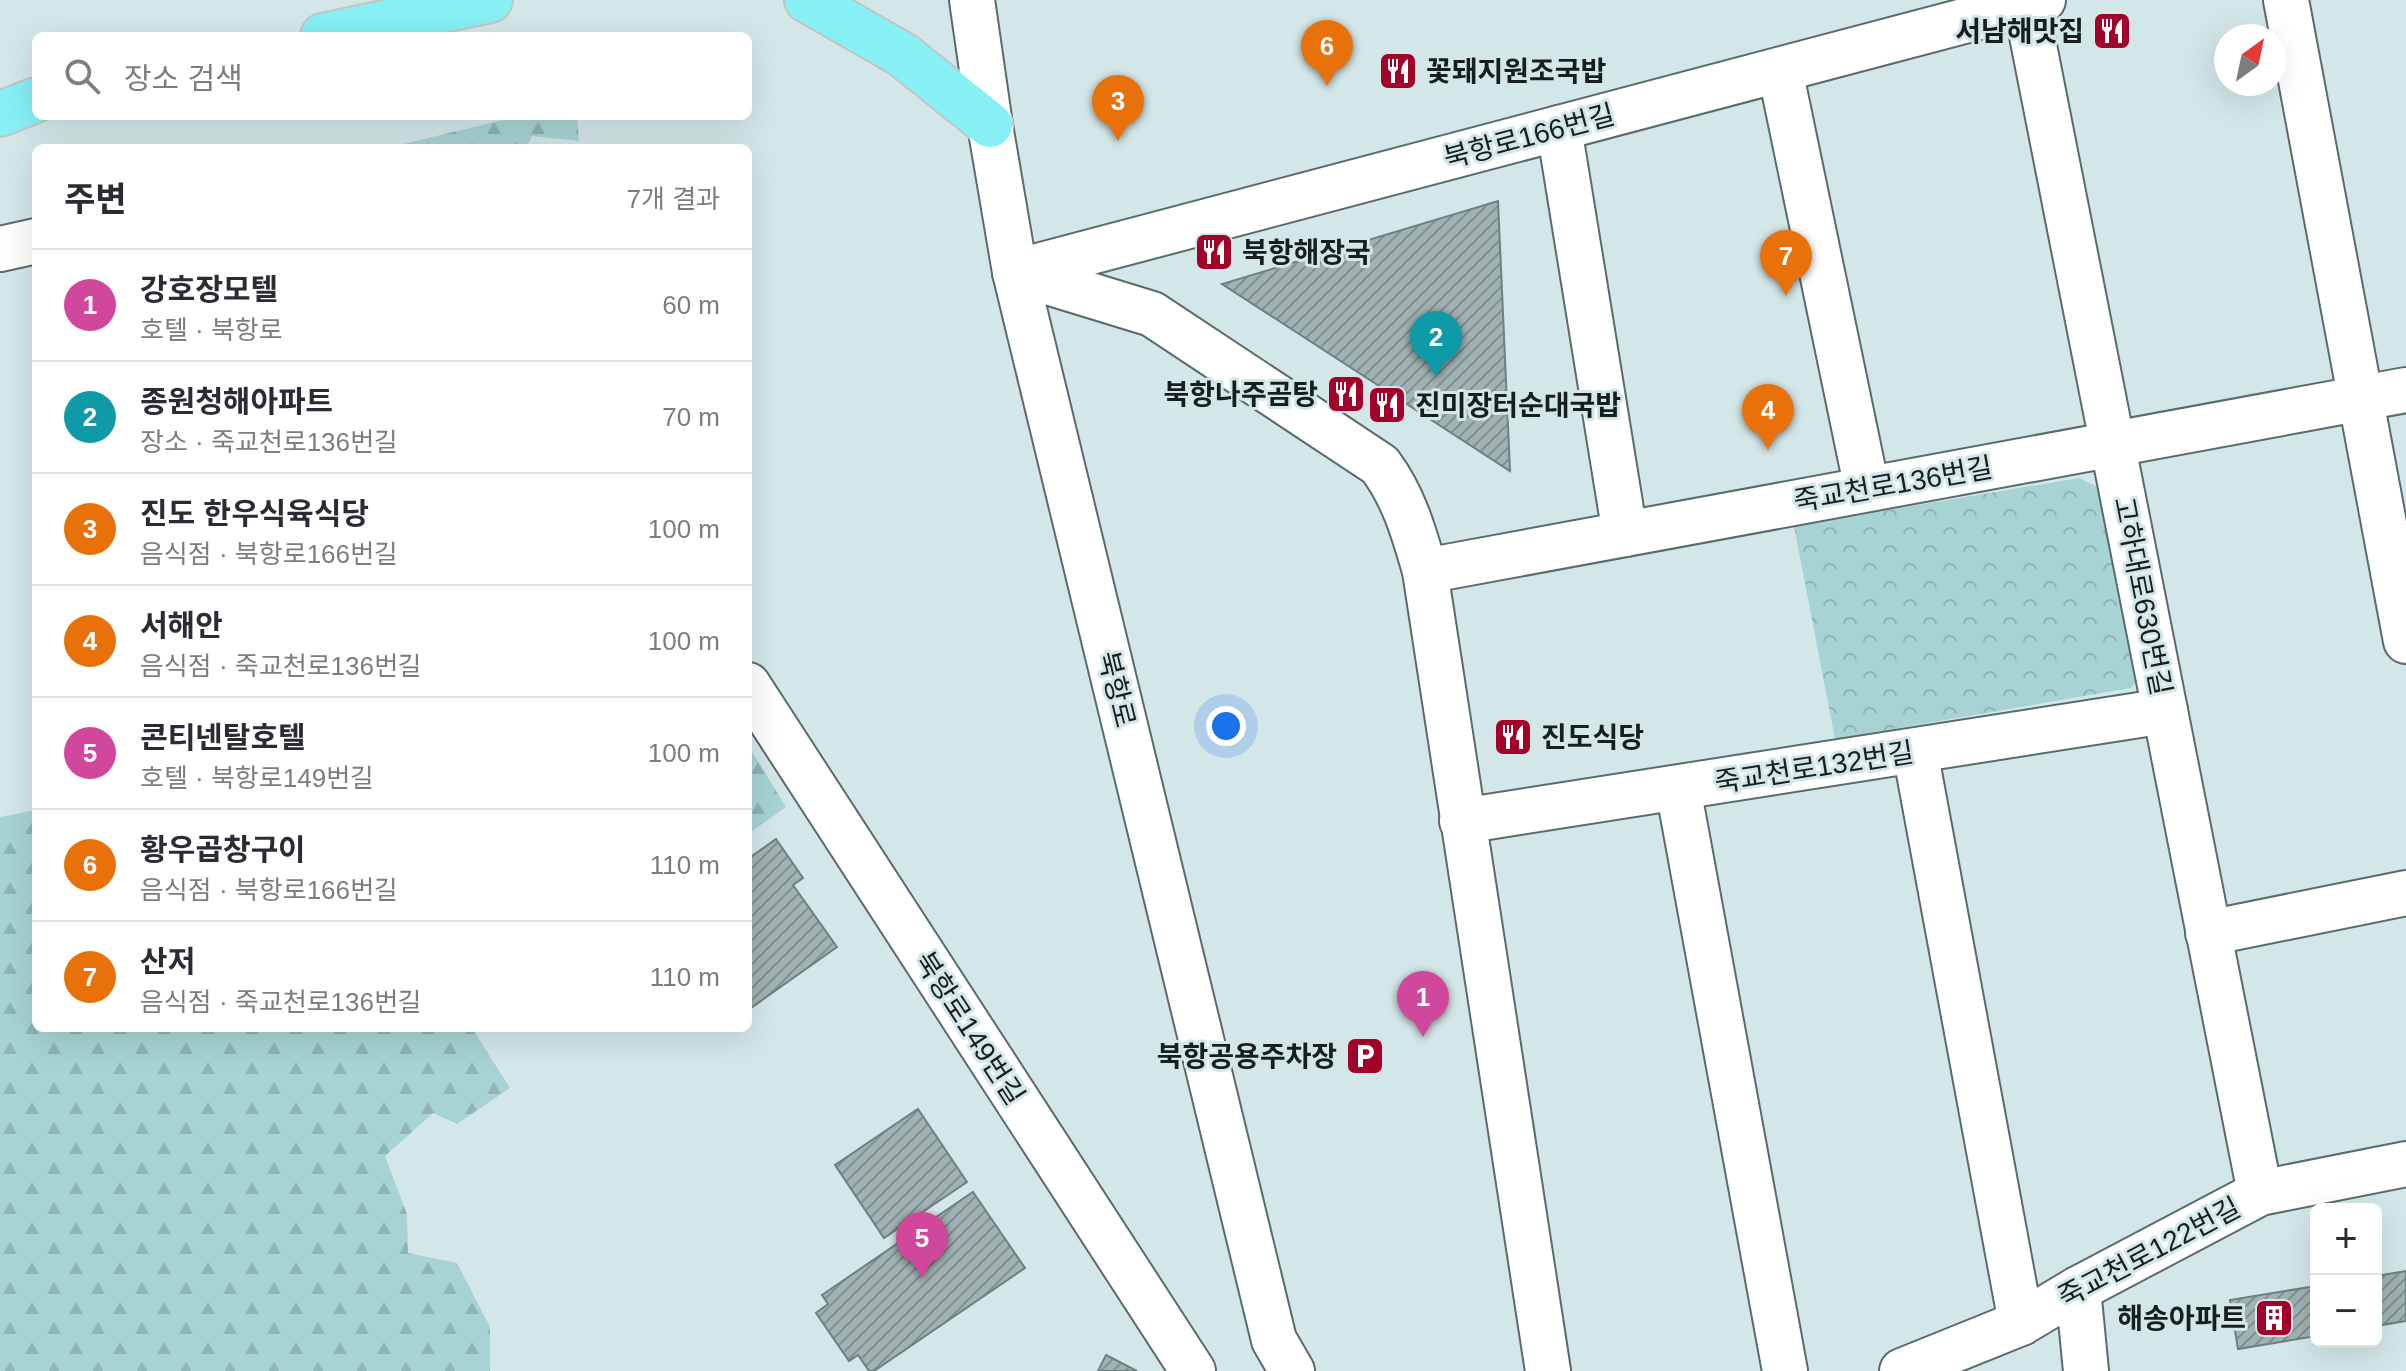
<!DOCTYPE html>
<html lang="ko">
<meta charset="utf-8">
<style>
body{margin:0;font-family:Helvetica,"Noto Sans KR",sans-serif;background:#f2f2f3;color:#2b2b33}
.controls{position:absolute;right:24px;bottom:24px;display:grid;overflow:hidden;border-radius:12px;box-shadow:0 8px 32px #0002}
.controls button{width:72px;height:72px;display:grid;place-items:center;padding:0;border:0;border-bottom:2px solid #e1e1e2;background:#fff;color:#2b2b33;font:40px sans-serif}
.compass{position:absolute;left:2214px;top:24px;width:72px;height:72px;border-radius:50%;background:#fff;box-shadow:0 8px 32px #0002;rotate:33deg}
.you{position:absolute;left:1226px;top:726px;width:28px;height:28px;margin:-20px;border:6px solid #fff;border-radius:50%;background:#1a73e8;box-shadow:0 0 0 12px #1a73e833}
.badge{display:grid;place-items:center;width:52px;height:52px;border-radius:50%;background:#0f766e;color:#fff;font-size:26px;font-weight:700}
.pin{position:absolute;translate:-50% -66px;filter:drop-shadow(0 2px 4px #0008)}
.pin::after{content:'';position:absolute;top:42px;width:28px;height:24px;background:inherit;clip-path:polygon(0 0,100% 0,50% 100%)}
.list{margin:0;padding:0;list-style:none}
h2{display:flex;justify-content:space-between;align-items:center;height:104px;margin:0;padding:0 32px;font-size:34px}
h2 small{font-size:26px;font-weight:400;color:#7c7c81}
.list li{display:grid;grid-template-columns:52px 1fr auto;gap:24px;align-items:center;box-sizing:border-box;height:112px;padding:0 32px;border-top:2px solid #e1e1e2}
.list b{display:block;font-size:30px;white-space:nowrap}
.list p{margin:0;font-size:26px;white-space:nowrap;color:#7c7c81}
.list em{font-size:26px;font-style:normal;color:#7c7c81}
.icon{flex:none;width:44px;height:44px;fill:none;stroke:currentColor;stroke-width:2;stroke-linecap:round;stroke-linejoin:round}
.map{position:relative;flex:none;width:2406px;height:1371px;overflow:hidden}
.search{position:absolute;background:#fff;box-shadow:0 8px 32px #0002;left:32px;top:32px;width:720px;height:88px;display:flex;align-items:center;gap:20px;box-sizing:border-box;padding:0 28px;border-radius:12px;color:#7c7c81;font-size:30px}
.panel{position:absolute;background:#fff;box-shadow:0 8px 32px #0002;left:32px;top:144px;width:720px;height:888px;border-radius:12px}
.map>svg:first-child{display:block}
.forest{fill:url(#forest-firs)}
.park{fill:url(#park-crowns)}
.building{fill:url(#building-hatch);stroke:#6e8080;stroke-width:2}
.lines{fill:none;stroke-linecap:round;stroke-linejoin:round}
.minor-casing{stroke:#5a6b6c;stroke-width:48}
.major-casing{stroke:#c3c4c4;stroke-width:48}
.minor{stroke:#fff;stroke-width:44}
.major{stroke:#86f0f4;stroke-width:44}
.labels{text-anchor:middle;stroke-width:6;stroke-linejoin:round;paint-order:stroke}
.poi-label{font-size:28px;font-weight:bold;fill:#171e1e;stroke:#d4e7e8;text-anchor:end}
.street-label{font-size:28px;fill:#171e1e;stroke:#d4e7e8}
</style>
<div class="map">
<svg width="2406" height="1371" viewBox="0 0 2406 1371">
<defs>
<pattern id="forest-firs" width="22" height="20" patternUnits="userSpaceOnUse" patternTransform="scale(2)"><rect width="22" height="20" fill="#a7d3d4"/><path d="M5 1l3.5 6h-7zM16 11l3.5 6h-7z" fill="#8fb5b6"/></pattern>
<pattern id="park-crowns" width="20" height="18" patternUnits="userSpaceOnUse" patternTransform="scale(2)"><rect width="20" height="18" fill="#a7d3d4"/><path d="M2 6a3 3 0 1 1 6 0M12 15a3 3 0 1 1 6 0" fill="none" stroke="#8fb5b6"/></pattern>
<pattern id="building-hatch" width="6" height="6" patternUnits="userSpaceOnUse" patternTransform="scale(2)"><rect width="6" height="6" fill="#a0b2b3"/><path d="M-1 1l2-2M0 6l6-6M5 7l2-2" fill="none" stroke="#819091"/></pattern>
</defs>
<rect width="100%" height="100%" fill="#d4e7e8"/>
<!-- forest -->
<g class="forest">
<polygon points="519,116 577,116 579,141 532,136 526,148 387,148"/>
<polygon points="748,745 786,807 748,834"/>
<polygon points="31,811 36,812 36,1028 472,1028 510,1088 457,1124 433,1113 385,1156 407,1214 408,1253 457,1263 490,1327 490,1371 0,1371 0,817"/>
</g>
<!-- park -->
<polygon class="park" points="2079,478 2108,492 2144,670 2131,688 1835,739 1794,526"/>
<!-- building -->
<g class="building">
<polygon points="1498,201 1510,471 1222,284"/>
<polygon points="776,839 803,878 793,885 837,947 748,1010 748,859"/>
<polygon points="918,1109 967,1182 884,1238 835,1165"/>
<polygon points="973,1192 1025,1268 874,1371 869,1371 858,1355 849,1361 816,1313 828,1304 822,1295"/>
<polygon points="2406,1271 2406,1321 2376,1326 2376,1276"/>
<polygon points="2316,1286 2316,1336 2238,1349 2230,1300"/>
<polygon points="1106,1355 1137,1371 1098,1371"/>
</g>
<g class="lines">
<defs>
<g id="minor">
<polyline points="972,0 990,125 1015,272 1274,1340 1292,1371"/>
<polyline points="2025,0 2260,1193"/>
<polyline points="2286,0 2406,641"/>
<polyline points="1780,70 1867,489"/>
<polyline points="1559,128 1625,534"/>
<polyline points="0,249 36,241"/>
<path d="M 1015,272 L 1152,314 L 1380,465 C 1404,497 1414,533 1425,571 L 1548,1371"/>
<polyline points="1015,272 2043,0"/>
<polyline points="1425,571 2406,390"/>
<polyline points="748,685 1193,1371"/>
<polyline points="1915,751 2021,1323"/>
<polyline points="1678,788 1785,1371"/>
<polyline points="1462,821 2165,711"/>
<polyline points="2208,933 2406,893"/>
<polyline points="2078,1289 2086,1371"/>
<polyline points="1902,1371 2021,1323 2078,1289 2260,1193 2406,1164"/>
</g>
<g id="major">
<polyline points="807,0 903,55 990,125"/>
<polyline points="323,36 490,0"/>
<polyline points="0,114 36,100"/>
</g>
</defs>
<!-- minor casing -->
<use href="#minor" class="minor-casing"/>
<!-- major casing -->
<use href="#major" class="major-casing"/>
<!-- minor -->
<use href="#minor" class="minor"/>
<!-- major -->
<use href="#major" class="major"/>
</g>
<!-- icons -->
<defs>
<symbol id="restaurant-square" viewBox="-11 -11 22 22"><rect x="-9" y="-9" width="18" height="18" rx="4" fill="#a2022a" stroke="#d4e7e8"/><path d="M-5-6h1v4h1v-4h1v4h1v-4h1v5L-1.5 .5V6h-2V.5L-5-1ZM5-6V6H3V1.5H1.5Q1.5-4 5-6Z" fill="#fff"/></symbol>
<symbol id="parking-square" viewBox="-11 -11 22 22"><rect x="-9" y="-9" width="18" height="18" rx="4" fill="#a2022a" stroke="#d4e7e8"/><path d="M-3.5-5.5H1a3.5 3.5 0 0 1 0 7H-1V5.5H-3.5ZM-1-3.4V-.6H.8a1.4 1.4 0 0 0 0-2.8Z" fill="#fff"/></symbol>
<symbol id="building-square" viewBox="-11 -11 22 22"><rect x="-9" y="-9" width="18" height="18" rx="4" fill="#a2022a" stroke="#d4e7e8"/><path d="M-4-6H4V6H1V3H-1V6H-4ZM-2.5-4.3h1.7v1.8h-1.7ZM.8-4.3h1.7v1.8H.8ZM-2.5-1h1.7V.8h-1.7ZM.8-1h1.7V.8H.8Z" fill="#fff"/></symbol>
</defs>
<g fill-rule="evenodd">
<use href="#restaurant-square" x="2090" y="9" width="44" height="44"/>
<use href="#restaurant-square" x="1376" y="49" width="44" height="44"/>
<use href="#restaurant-square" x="1192" y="230" width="44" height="44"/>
<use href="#restaurant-square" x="1324" y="372" width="44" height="44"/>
<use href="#restaurant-square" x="1365" y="383" width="44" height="44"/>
<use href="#restaurant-square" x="1491" y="715" width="44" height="44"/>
<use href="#parking-square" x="1343" y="1034" width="44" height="44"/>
<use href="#building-square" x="2252" y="1296" width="44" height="44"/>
</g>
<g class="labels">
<!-- poi labels -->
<g class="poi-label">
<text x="2084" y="41">서남해맛집</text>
<text x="1426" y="81" text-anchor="start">꽃돼지원조국밥</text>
<text x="1242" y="262" text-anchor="start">북항해장국</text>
<text x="1318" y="404">북항나주곰탕</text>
<text x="1415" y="415" text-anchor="start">진미장터순대국밥</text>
<text x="1541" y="747" text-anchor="start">진도식당</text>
<text x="1337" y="1066">북항공용주차장</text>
<text x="2246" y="1328">해송아파트</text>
</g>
<!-- street labels -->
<g class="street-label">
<text transform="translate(1529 136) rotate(-15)" y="10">북항로166번길</text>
<text transform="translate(1893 484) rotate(-10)" y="10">죽교천로136번길</text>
<text transform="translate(2143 596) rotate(79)" y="10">고하대로630번길</text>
<text transform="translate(1117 689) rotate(76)" y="10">북항로</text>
<text transform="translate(1814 767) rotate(-9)" y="10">죽교천로132번길</text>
<text transform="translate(970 1028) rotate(57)" y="10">북항로149번길</text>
<text transform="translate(2149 1252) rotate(-28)" y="10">죽교천로122번길</text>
</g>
</g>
</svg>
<div class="controls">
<button>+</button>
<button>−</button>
</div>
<svg class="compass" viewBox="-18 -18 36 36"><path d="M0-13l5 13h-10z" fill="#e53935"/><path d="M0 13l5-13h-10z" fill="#7c7c81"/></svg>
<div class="you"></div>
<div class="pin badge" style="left:1423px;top:1037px;background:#d1479c">1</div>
<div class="pin badge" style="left:1436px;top:377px;background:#0f9aa8">2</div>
<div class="pin badge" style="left:1118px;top:141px;background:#e8710a">3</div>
<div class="pin badge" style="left:1768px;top:450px;background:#e8710a">4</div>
<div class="pin badge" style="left:922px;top:1278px;background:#d1479c">5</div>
<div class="pin badge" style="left:1327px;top:86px;background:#e8710a">6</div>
<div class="pin badge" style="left:1786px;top:296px;background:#e8710a">7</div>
<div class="search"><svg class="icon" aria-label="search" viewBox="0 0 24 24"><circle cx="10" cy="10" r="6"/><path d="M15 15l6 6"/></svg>장소 검색</div>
<section class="panel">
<h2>주변<small>7개 결과</small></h2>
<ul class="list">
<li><span class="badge" style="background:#d1479c">1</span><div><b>강호장모텔</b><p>호텔 · 북항로</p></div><em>60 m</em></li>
<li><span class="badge" style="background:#0f9aa8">2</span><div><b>종원청해아파트</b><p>장소 · 죽교천로136번길</p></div><em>70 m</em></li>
<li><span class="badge" style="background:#e8710a">3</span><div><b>진도 한우식육식당</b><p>음식점 · 북항로166번길</p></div><em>100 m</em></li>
<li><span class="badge" style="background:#e8710a">4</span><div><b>서해안</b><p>음식점 · 죽교천로136번길</p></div><em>100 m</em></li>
<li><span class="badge" style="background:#d1479c">5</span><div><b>콘티넨탈호텔</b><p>호텔 · 북항로149번길</p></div><em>100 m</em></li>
<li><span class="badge" style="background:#e8710a">6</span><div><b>황우곱창구이</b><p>음식점 · 북항로166번길</p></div><em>110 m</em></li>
<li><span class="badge" style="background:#e8710a">7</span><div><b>산저</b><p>음식점 · 죽교천로136번길</p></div><em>110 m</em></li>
</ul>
</section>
</div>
